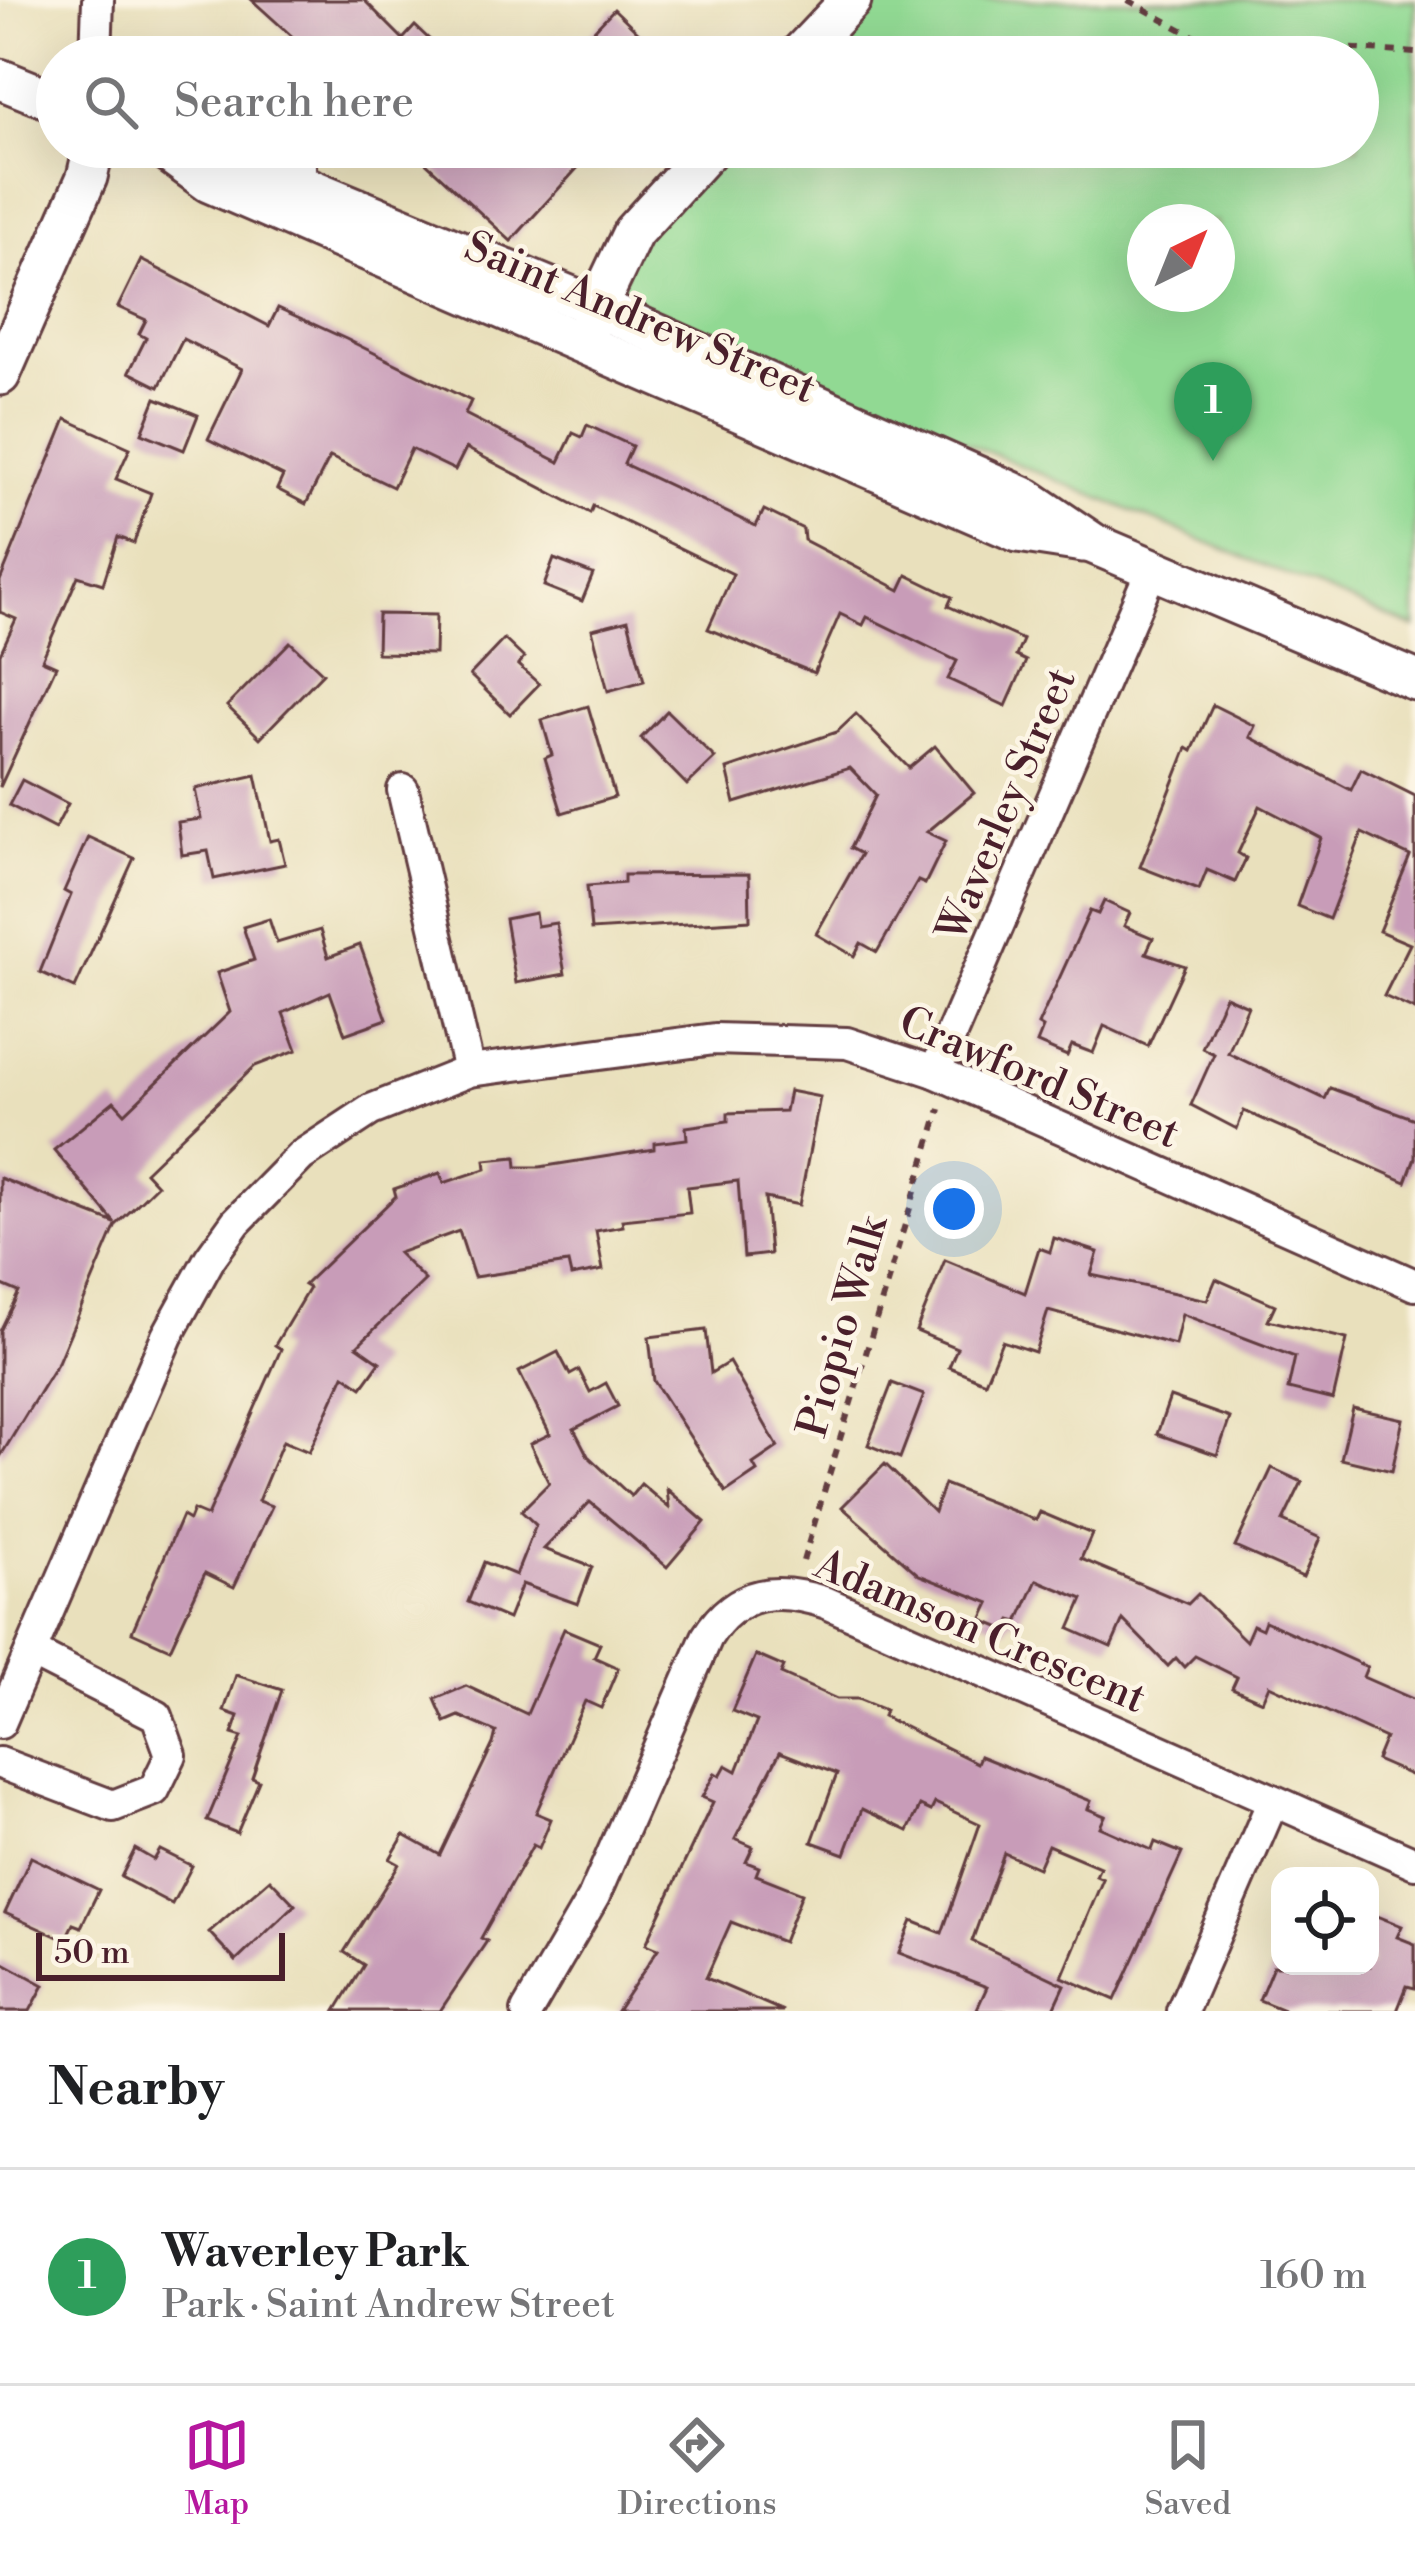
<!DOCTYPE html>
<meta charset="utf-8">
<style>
body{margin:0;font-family:"Libre Bodoni",serif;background:#f6f6f6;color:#202124}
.controls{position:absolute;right:36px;bottom:36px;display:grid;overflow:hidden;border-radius:24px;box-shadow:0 12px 48px #0002}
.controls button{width:108px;height:108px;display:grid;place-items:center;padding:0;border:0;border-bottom:3px solid #e0e0e0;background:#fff;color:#202124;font:60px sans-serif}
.compass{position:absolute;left:1127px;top:204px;width:108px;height:108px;border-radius:50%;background:#fff;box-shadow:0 12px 48px #0002;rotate:43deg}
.scale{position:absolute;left:36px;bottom:30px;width:249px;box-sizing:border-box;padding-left:12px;border:6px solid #4a1f2b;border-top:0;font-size:33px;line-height:42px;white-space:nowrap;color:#4a1f2b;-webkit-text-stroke:9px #fcf5e5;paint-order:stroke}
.you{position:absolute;left:954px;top:1209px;width:42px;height:42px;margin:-30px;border:9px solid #fff;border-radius:50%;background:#1a73e8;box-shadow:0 0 0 18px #1a73e833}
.badge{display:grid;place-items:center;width:78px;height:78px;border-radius:50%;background:#b5179e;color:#fff;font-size:39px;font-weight:700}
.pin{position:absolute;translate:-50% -99px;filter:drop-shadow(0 3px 6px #0008)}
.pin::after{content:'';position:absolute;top:63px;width:42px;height:36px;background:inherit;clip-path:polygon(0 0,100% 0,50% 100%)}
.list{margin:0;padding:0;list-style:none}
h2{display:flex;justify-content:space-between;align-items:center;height:156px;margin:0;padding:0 48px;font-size:51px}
h2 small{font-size:39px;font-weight:400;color:#757577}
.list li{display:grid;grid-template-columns:78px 1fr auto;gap:36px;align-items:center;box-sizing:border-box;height:216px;padding:0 48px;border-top:3px solid #e0e0e0}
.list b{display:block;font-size:45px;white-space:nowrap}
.list p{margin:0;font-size:39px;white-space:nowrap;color:#757577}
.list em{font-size:39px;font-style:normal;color:#757577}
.icon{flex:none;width:66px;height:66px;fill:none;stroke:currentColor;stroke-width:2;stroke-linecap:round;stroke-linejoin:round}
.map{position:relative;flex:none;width:1415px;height:2011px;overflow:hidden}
.search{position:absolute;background:#fff;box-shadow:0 12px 48px #0002;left:36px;right:36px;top:36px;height:132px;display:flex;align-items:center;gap:30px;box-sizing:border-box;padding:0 42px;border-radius:66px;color:#757577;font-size:45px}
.sheet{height:372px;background:#fff}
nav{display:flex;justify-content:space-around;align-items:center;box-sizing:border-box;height:168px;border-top:3px solid #e0e0e0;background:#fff;font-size:33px;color:#757577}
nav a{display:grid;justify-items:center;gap:6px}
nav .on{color:#b5179e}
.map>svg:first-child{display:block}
.green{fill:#91d993;stroke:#6e7c5f;stroke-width:3;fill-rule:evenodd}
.building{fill:#c89cb8}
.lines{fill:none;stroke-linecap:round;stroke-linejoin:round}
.service-casing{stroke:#623c41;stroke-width:21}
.minor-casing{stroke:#623c41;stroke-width:36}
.tertiary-casing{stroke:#623c41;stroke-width:45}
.path{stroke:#623c41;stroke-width:6;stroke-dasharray:9 9;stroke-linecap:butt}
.service{stroke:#fff;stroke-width:15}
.minor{stroke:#fff;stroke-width:30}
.tertiary{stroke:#fff;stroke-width:39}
.labels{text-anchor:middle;stroke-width:9;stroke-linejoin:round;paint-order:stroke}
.street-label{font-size:42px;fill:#4a1f2b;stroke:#fcf5e5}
</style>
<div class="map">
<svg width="1415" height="2011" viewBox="0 0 1415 2011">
<rect width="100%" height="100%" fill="#fcf5e5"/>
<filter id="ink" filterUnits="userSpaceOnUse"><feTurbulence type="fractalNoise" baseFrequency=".00833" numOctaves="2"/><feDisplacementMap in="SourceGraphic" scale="24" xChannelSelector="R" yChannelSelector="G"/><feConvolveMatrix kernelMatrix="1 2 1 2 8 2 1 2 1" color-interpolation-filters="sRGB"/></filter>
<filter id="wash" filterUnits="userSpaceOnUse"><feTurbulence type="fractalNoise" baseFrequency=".004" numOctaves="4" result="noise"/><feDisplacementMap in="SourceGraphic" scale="48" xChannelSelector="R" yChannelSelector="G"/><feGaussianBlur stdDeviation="2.7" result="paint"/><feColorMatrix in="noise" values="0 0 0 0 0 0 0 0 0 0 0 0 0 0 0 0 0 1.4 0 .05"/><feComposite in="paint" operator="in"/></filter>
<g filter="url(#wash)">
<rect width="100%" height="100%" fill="#e9e0bc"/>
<!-- green -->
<path class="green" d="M 866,0 L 1415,0 L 1415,628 L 588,287 L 724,147 L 1358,147 L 1358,57 L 811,57 ZM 1145,222 L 1217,222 L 1217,294 L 1145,294 Z"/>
<g id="blocks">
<!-- building -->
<g class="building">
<polygon points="252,0 364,0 403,39 415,26 448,57 315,57"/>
<polygon points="614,9 664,57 568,57"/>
<polygon points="409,147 589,147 578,159 582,163 511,241"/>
<polygon points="141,260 269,326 278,308 346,339 471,401 465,414 559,462 573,433 582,437 587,425 632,446 624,464 756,526 764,510 803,529 804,540 900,590 907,575 952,597 948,606 1023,640 1016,656 1026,661 1006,706 948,679 957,661 867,617 863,625 840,614 814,673 708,629 733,574 593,506 590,513 466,448 455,470 411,449 393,487 330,457 306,504 277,489 283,476 208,439 242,369 183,339 159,387 129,372 146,338 139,334 146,320 118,307"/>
<polygon points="156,398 198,415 184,450 142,433"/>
<polygon points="66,419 130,448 116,479 151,493 134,543 118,537 103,584 78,576 42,660 56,666 0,787 0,654 16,619 0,612 0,581"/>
<polygon points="554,559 593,574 582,601 544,586"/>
<polygon points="378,614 436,615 435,654 377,653"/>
<polygon points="628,620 644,681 608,691 592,629"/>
<polygon points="504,639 524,658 518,665 539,684 510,714 470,675"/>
<polygon points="290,642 323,673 260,738 227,706"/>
<polygon points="1213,705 1255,726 1250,737 1351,790 1361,769 1415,796 1415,1010 1384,996 1410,944 1379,931 1410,856 1362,833 1329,919 1297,906 1321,838 1260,806 1238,853 1246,858 1235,882 1207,870 1199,890 1140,867 1187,748 1192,751"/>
<polygon points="588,706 615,797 562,813 545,758 552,755 542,720"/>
<polygon points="667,711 715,758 687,785 641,738"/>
<polygon points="856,714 909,768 935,746 974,793 927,832 946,841 925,884 918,881 877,952 861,943 854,956 816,934 861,854 850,848 876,795 850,768 735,803 727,769 837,732"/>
<polygon points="256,775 270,841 279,839 285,864 214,879 208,851 182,855 178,822 201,819 195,789"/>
<polygon points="22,780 68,804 55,829 9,805"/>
<polygon points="88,837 134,858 75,988 40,972 71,895 64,891"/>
<polygon points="749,874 750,920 591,930 587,886 624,883 624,875"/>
<polygon points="1104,901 1130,913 1124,926 1153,938 1146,953 1185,966 1148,1046 1104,1026 1093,1053 1072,1045 1067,1056 1037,1043 1043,1028 1038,1025 1090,911 1098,914"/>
<polygon points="535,913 537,926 556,923 565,974 516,983 505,919"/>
<polygon points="269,919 277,943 320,930 328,957 360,945 387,1019 345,1034 330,992 283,1013 297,1050 255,1066 145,1172 157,1185 116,1225 58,1362 0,1457 0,1331 19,1292 0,1284 0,1178 115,1223 54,1150 114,1101 125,1113 230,1012 217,973 254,960 243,927"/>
<polygon points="1225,996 1248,1006 1228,1053 1325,1099 1330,1088 1415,1119 1415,1158 1406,1182 1244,1111 1237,1129 1191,1105 1214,1054 1202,1048"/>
<polygon points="789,1091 820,1097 799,1205 765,1198 770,1254 744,1257 738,1181 687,1187 690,1213 622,1220 623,1226 596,1231 603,1270 571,1276 568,1263 474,1277 459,1231 398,1253 425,1280 357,1346 380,1362 362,1387 344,1375 309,1452 283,1441 258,1501 272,1506 234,1587 205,1573 170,1649 132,1632 182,1516 189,1520 193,1510 207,1516 281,1349 275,1345 309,1288 304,1285 396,1196 394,1189 440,1173 444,1183 486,1169 485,1160 516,1157 517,1167 540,1167 654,1149 654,1143 687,1139 686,1127 728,1121 728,1113 785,1111"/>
<polygon points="1054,1238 1098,1252 1091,1275 1207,1300 1216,1279 1275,1305 1268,1320 1347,1339 1333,1400 1288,1389 1295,1357 1182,1314 1175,1345 1048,1311 1035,1352 1002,1341 985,1382 949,1367 957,1348 916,1331 945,1260 1025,1293 1039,1248 1050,1252"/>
<polygon points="706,1330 711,1373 729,1362 778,1447 753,1464 757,1471 726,1492 654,1381 649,1337"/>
<polygon points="558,1352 570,1375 579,1370 590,1392 606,1383 618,1406 574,1429 588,1456 631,1496 641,1484 669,1508 667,1489 705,1522 667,1567 590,1502 544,1549 592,1567 578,1604 522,1584 508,1619 468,1602 484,1562 516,1575 536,1525 521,1511 549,1483 530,1444 550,1434 519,1372"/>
<polygon points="892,1383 924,1395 900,1458 868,1445"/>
<polygon points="1170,1397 1230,1418 1217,1455 1157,1434"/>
<polygon points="1353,1408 1403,1419 1392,1471 1341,1459"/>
<polygon points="885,1464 934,1512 944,1484 1036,1520 1040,1512 1092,1534 1081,1559 1188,1604 1198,1594 1246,1641 1253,1625 1262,1629 1265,1621 1367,1667 1363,1677 1415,1700 1415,1777 1376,1760 1385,1738 1269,1685 1262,1701 1232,1688 1237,1677 1195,1656 1184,1667 1176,1658 1168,1666 1123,1620 1111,1647 1070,1629 1083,1599 1037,1580 1018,1622 1011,1620 1006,1630 982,1620 990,1603 919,1575 842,1507"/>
<polygon points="1272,1468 1302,1482 1283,1521 1320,1538 1303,1577 1235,1547"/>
<polygon points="564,1629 600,1644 594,1657 618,1668 601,1708 585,1701 536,1813 551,1819 539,1848 533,1845 481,1938 487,1941 440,2011 336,2011 364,1965 344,1952 399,1864 390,1859 404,1835 440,1855 493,1744 496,1732 459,1716 445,1722 435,1699 466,1686 527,1714"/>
<polygon points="756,1655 784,1667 781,1674 837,1699 858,1699 885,1710 883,1716 977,1763 980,1756 1091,1801 1088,1809 1105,1816 1100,1827 1152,1850 1155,1842 1182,1853 1115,2000 1062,1977 1103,1879 1096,1876 1100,1867 1048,1845 1038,1868 1004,1853 972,1941 1065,1985 1053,2011 976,2011 987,1987 899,1953 912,1921 942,1933 980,1824 935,1803 931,1811 920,1806 908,1831 862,1809 845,1854 812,1842 837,1774 780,1752 735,1839 753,1847 746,1862 759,1867 756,1875 802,1893 783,1942 731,1922 706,1978 783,2011 617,2011 658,1949 646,1944 713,1802 702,1797 715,1773 720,1776 726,1765 737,1771 757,1721 732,1711"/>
<polygon points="236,1675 282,1690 252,1778 259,1781 237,1833 207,1821 242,1737 232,1734 238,1716 224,1711"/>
<polygon points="135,1849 154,1860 160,1850 192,1866 172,1904 121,1877"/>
<polygon points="31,1857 99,1890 81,1927 73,1924 65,1940 5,1913"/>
<polygon points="270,1879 295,1905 236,1961 209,1932"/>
<polygon points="1377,1916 1402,1926 1397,1937 1415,1944 1415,1988 1407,1986 1397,2011 1286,2011 1259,2000 1273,1966 1370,1966 1370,1926"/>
<polygon points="0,1961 44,1985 30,2011 0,2011"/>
</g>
</g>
</g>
<g filter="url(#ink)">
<use href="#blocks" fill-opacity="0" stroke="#623c41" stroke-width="3"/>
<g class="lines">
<defs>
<g id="service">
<polyline points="206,52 212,57"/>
<polyline points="307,147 308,184"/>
</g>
<g id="minor">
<polyline points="96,57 98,0"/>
<polyline points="403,790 469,1071"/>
<polyline points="935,1072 1152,569"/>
<polyline points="0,1723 167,1336 210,1258 236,1222 301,1156 371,1110 469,1071 715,1039 847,1043 935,1072 1415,1285"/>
<polyline points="0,1763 113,1806 154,1790 171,1755 157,1716 31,1652"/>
<path d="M 527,2011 L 594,1896 L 707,1637 C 737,1589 777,1587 827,1603 L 1415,1863"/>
<polyline points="1182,2011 1273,1801"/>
</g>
<g id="tertiary">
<polyline points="797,57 851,0"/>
<polyline points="0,79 57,102"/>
<polyline points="161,147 209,182 1018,532 1083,542"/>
<polyline points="187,147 224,153 596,307 1026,498 1094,544 1415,680"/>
<polyline points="587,329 633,232 711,147"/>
<polyline points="0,375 87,177 94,147"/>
</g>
</defs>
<!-- service casing -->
<use href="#service" class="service-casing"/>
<!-- minor casing -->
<use href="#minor" class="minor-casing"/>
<!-- tertiary casing -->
<use href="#tertiary" class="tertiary-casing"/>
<!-- path -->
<g class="path">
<polyline points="1128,0 1197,38 1415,53"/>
<polyline points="803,1561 940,1109"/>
</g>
<!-- service -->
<use href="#service" class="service"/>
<!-- minor -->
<use href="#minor" class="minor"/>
<!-- tertiary -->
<use href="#tertiary" class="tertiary"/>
</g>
</g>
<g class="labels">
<!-- street labels -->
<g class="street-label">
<text transform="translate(641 316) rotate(23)" y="15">Saint Andrew Street</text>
<text transform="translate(1005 804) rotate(-67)" y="15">Waverley Street</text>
<text transform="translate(1040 1076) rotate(23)" y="15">Crawford Street</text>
<text transform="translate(841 1326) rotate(-74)" y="15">Piopio Walk</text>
<text transform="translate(981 1630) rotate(23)" y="15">Adamson Crescent</text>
</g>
</g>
</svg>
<div class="controls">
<button><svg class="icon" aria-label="locate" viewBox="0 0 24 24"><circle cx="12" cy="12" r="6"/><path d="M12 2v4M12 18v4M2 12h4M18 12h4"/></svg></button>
</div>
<svg class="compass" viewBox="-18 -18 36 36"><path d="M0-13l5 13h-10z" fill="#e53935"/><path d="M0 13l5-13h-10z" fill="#757577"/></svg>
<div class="scale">50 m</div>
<div class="you"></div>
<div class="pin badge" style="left:1213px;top:461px;background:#2e9e5b">1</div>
<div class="search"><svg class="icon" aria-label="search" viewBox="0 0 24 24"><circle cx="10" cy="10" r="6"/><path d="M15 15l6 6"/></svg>Search here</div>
</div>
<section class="sheet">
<h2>Nearby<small></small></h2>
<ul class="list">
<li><span class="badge" style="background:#2e9e5b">1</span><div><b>Waverley Park</b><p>Park · Saint Andrew Street</p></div><em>160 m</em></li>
</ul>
</section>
<nav>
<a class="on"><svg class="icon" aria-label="map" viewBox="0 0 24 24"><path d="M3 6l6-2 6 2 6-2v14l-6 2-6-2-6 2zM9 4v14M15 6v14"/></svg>Map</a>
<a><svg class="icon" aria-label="directions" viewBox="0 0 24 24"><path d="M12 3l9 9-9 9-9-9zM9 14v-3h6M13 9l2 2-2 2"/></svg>Directions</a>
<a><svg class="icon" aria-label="saved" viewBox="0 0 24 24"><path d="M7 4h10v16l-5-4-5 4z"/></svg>Saved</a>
</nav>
